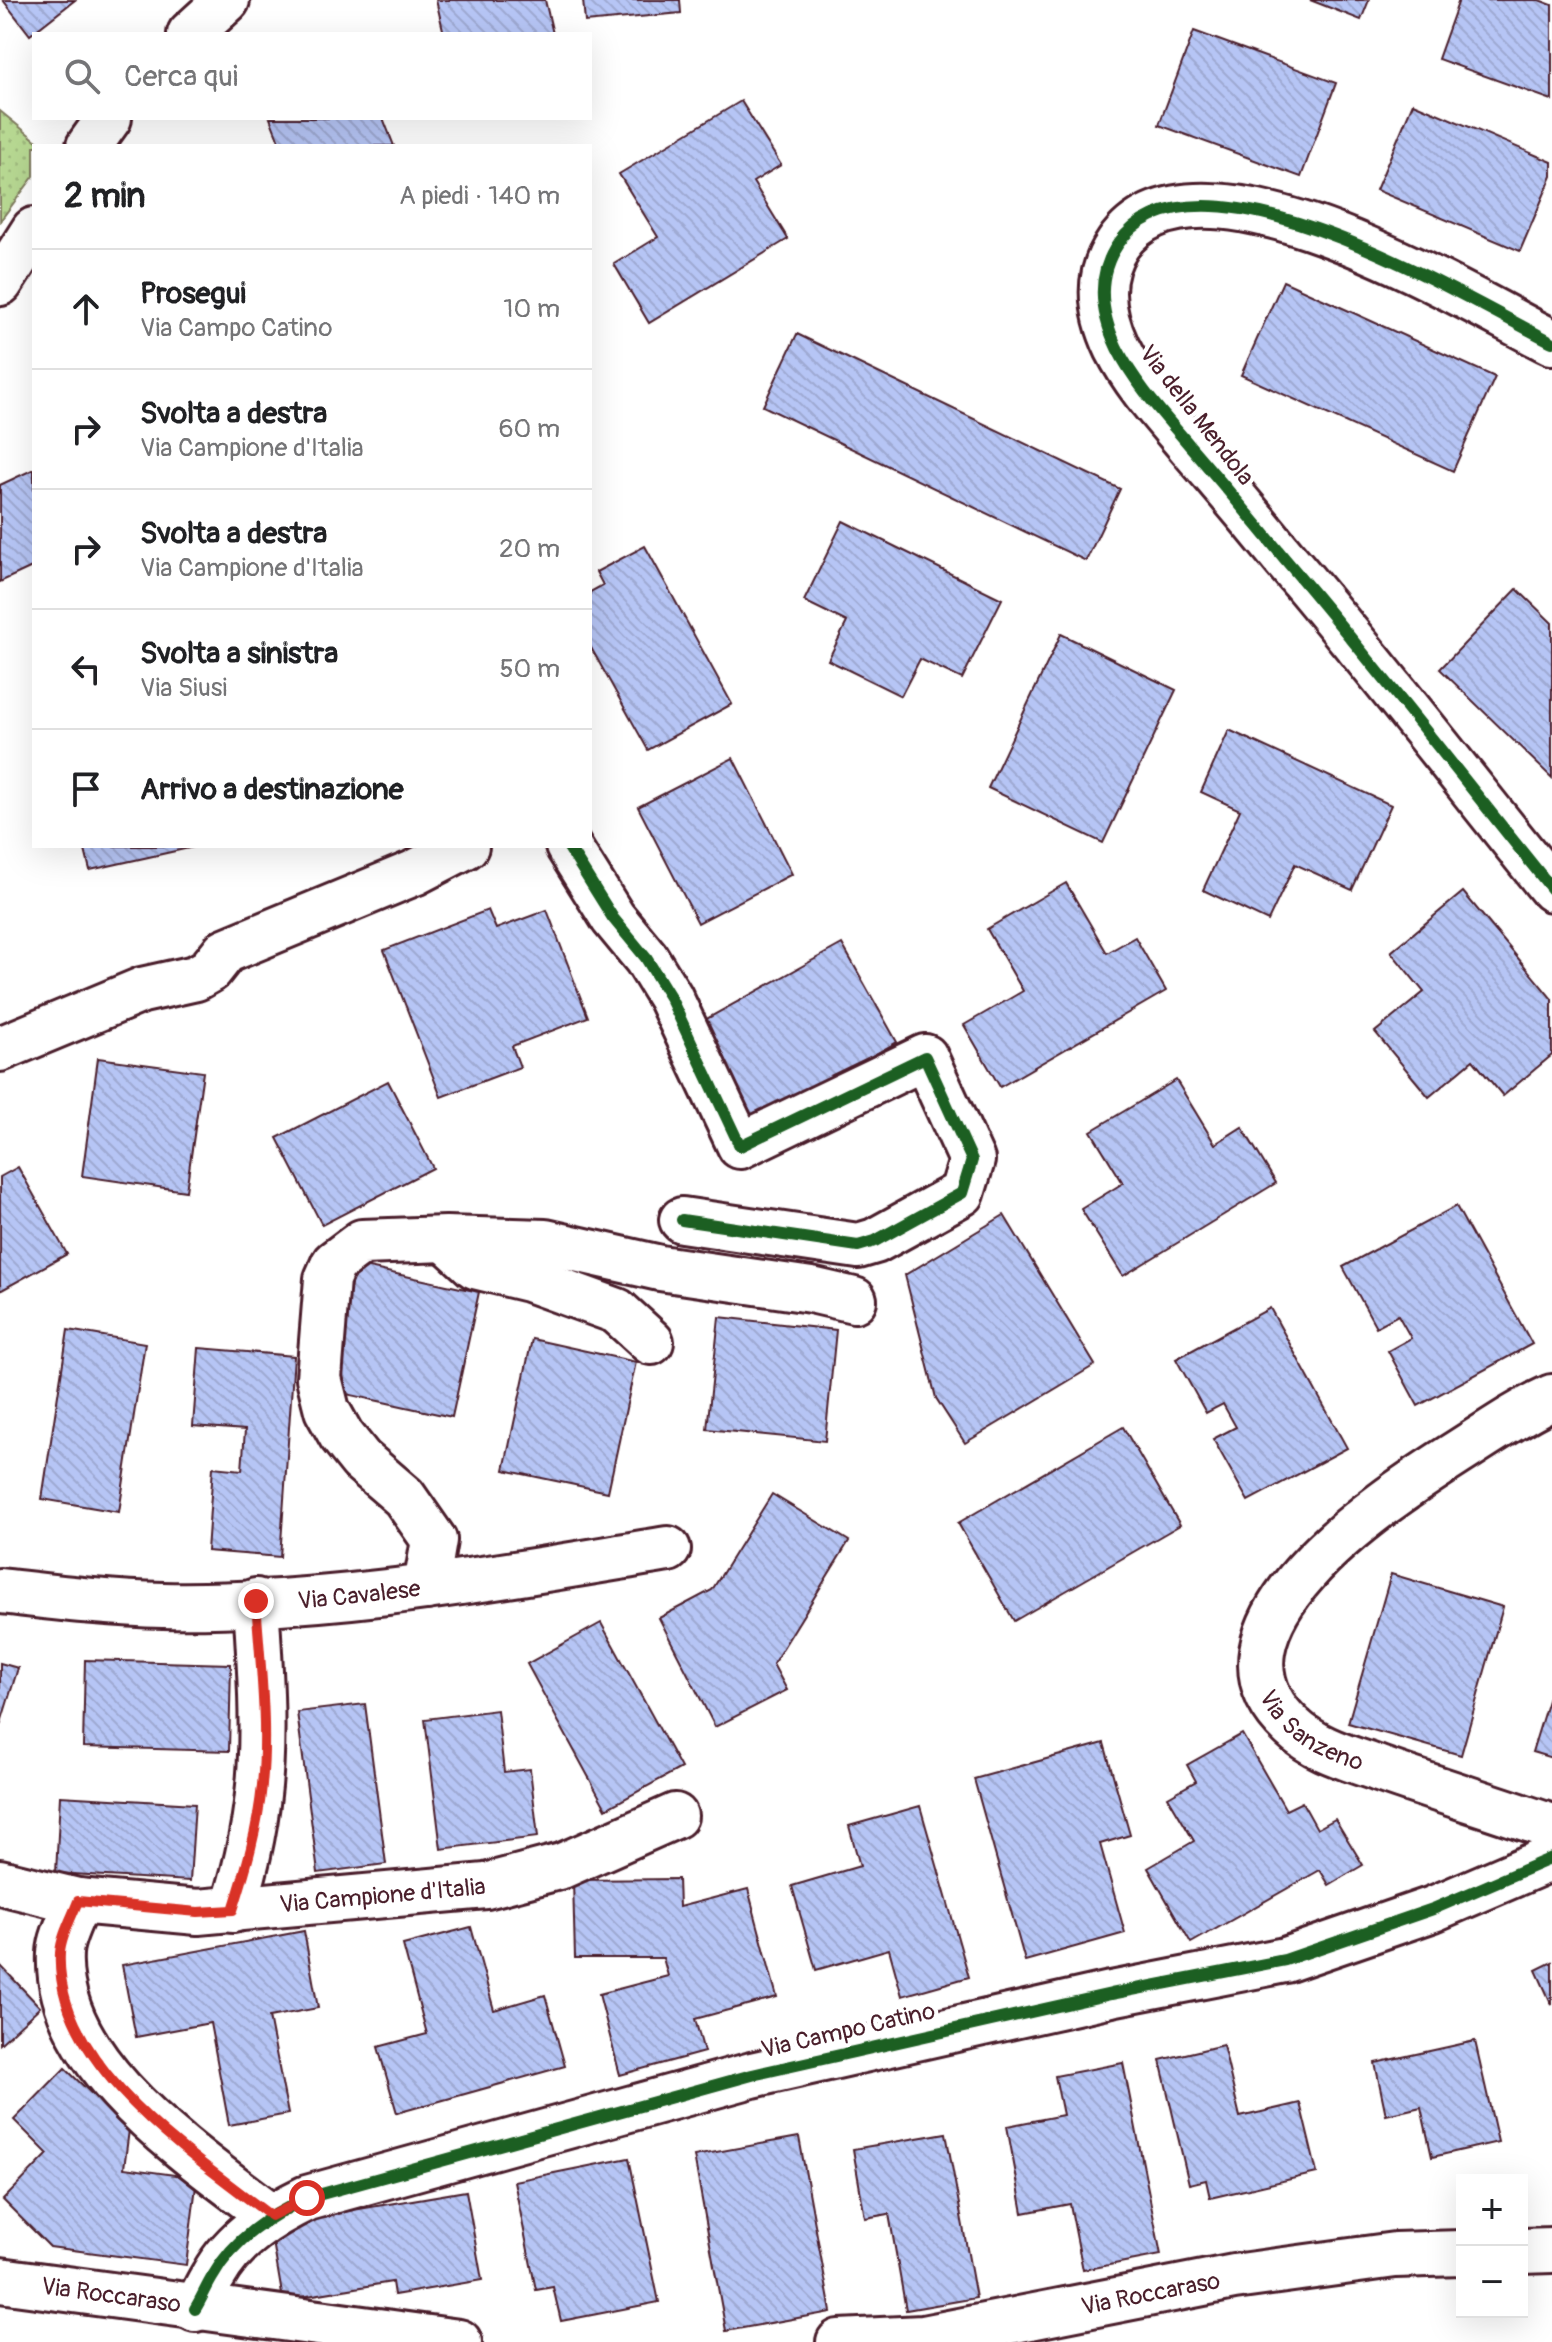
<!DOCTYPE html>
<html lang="it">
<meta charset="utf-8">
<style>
body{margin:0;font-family:Pangolin,sans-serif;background:#f6f6f6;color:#202124}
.controls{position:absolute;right:24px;bottom:24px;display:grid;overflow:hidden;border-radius:0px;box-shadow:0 8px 32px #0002}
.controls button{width:72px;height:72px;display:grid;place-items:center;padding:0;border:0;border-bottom:2px solid #e0e0e0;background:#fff;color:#202124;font:40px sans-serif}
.stop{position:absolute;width:24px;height:24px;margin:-18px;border:6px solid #d93025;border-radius:50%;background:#fff}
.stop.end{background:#d93025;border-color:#fff;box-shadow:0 2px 8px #0008}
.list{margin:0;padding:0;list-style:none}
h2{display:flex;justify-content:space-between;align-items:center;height:104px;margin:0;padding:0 32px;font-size:34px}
h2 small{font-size:26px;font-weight:400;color:#757577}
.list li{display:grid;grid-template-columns:52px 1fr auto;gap:24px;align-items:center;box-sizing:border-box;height:120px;padding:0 32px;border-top:2px solid #e0e0e0}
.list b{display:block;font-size:30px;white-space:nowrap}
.list p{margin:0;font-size:26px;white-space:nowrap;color:#757577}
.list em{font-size:26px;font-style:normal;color:#757577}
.icon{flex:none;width:44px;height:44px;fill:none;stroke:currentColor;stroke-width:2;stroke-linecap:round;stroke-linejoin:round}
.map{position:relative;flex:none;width:1552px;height:2342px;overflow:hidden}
.search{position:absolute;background:#fff;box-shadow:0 8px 32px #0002;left:32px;top:32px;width:560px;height:88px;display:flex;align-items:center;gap:20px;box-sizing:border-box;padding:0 28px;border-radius:0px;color:#757577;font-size:30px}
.panel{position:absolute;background:#fff;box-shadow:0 8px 32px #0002;left:32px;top:144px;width:560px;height:704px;border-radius:0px}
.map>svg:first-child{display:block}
.grass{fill:url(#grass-dots);stroke:#807c5e;stroke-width:2}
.building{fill:url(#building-back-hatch);stroke:#4a1f2b;stroke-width:2}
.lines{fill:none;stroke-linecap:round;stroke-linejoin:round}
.minor-casing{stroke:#4a1f2b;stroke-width:50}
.minor{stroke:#fff;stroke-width:44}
.cycleway-casing{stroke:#fff;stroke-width:17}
.cycleway{stroke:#1b5e20;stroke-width:12}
.route{stroke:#d93025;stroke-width:10}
.labels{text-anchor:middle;stroke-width:8;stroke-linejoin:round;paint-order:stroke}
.street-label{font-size:24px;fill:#4a1f2b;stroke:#fff}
</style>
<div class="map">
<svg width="1552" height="2342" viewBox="0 0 1552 2342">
<defs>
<pattern id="grass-dots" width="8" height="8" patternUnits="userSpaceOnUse" patternTransform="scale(2)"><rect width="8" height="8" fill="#b7d892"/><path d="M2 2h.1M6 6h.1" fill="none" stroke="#9fb97e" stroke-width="1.8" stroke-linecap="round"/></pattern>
<pattern id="building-back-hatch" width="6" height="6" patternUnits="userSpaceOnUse" patternTransform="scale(2)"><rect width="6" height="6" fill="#b6c5f5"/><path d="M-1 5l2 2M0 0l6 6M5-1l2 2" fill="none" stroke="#9ea9d2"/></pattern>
</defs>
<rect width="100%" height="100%" fill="#fff"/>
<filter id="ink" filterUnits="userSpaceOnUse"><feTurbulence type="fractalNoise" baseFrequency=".0125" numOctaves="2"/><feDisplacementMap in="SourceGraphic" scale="16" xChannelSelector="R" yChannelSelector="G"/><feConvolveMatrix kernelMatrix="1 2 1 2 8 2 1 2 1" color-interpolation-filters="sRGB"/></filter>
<g filter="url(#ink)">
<!-- grass -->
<polygon class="grass" points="0,111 43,146 34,146 34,176 0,221"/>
<!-- building -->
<g class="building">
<polygon points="3,0 75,0 30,35"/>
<polygon points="436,0 545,0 553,34 444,34"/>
<polygon points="583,0 680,0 681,13 585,22"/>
<polygon points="1310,0 1369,0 1361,20"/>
<polygon points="1459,0 1539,0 1552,5 1552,100 1438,59"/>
<polygon points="1194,31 1336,83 1301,177 1159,125"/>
<polygon points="741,101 781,165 753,182 788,239 649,323 614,264 658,237 619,174"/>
<polygon points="1413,103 1552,162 1552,176 1520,251 1376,190"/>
<polygon points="270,118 383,118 394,146 281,146"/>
<polygon points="1283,281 1495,377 1453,471 1241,375"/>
<polygon points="797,334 1120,489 1086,561 763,406"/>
<polygon points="34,469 34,566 0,582 0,485"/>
<polygon points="843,521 1002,599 962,679 920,659 901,696 828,660 847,622 804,601"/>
<polygon points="645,546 732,704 648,750 590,646 590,592 603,585 596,572"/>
<polygon points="1517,589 1552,623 1552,778 1440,669"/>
<polygon points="1061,634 1176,690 1103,843 988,788"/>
<polygon points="1229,730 1391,805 1352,890 1295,864 1268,921 1203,890 1240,810 1201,792"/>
<polygon points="733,758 792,874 698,923 638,807"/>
<polygon points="84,846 198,846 90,870"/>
<polygon points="1066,883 1107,953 1135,937 1166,991 1000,1087 964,1025 1023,991 987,929"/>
<polygon points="1463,892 1552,999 1552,1055 1503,1096 1473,1060 1429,1097 1375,1032 1424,992 1391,952"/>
<polygon points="488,910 496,929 547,910 588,1017 512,1046 520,1067 441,1097 384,950"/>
<polygon points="842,944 897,1042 749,1124 694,1026"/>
<polygon points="98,1058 203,1072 186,1191 82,1176"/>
<polygon points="1176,1080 1215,1144 1242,1127 1276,1183 1123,1276 1081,1209 1123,1183 1091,1131"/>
<polygon points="388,1081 433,1168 322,1225 277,1138"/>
<polygon points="18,1167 67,1254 0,1291 0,1177"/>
<polygon points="1456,1206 1532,1344 1418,1406 1388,1351 1411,1338 1398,1315 1376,1327 1343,1267"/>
<polygon points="1004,1215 1095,1365 965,1443 936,1398 905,1275"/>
<polygon points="355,1265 479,1292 452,1417 328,1390"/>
<polygon points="1270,1308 1347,1448 1248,1501 1213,1439 1236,1427 1223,1404 1206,1413 1176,1359"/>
<polygon points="719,1317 836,1330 825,1441 707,1429"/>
<polygon points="68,1330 145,1343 119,1512 42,1499"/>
<polygon points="532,1339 636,1362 608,1492 504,1470"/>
<polygon points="199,1348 294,1356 280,1557 207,1551 213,1467 242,1470 245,1430 193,1426"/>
<polygon points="1123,1427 1180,1525 1014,1621 958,1523"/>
<polygon points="772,1494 849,1541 773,1664 787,1690 715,1727 659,1618 712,1590"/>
<polygon points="1391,1574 1503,1607 1461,1755 1348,1723"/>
<polygon points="601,1623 681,1768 606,1809 527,1664"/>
<polygon points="85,1660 231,1664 229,1751 83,1747"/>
<polygon points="0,1663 18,1668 0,1726"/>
<polygon points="1552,1687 1552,1758 1532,1752"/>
<polygon points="365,1704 386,1864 318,1873 297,1712"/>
<polygon points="497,1710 504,1772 530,1769 538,1837 441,1849 425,1719"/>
<polygon points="1242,1734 1286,1810 1302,1802 1317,1829 1335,1819 1363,1865 1329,1885 1320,1870 1191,1943 1148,1868 1194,1841 1168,1797 1196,1781 1187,1765"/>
<polygon points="1104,1743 1130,1835 1100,1844 1125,1933 1025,1961 974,1779"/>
<polygon points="60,1796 195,1804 190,1881 56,1873"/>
<polygon points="920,1806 969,1977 902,1996 889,1949 816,1970 792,1886 860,1866 849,1826"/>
<polygon points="678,1879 679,1907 748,1889 777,1997 695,2019 704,2052 620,2075 599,1994 668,1976 663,1958 575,1958 573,1880"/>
<polygon points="471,1927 494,2010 545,1995 565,2066 397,2113 378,2047 427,2034 403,1945"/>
<polygon points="304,1931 318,2008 269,2017 288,2114 229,2125 210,2023 136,2037 122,1965"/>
<polygon points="1552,1962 1552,2005 1536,1970"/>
<polygon points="0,1965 40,2007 0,2044"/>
<polygon points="1475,2041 1498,2142 1432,2157 1421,2107 1386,2115 1375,2063"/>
<polygon points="1223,2045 1240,2117 1300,2103 1317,2173 1210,2198 1206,2180 1189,2184 1160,2060"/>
<polygon points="1123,2063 1161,2255 1083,2270 1070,2204 1023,2213 1007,2126 1063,2115 1055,2076"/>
<polygon points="65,2068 129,2130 124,2168 197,2178 186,2265 50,2247 3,2200 48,2154 14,2120"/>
<polygon points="946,2133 976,2298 906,2310 889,2214 865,2218 853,2149"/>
<polygon points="799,2137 831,2312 726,2331 694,2156"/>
<polygon points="629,2158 659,2302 561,2321 553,2287 536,2290 514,2181"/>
<polygon points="466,2191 482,2280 394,2295 392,2282 283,2300 270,2224"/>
</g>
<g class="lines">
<defs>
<g id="minor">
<polyline points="190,34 227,0"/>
<polyline points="89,146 109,118"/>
<polyline points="0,283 34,230"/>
<path d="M 1552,342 C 1464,298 1196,132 1118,244 C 1095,277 1101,314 1117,348 C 1135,384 1164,415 1190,446 C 1222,483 1254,521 1285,559 C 1377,667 1463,779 1552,889"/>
<polyline points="568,846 613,918 646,958 670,997 740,1146 925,1057 972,1160 962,1193 875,1241 858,1246 682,1220"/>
<polyline points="0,1049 142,990 196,978 210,970 225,951 414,873 466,846"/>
<polyline points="451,1244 475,1266 529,1279 617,1311 651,1342"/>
<path id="s1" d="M 1552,1397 C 1517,1413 1485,1436 1453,1456 C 1381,1502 1186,1629 1292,1727 C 1316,1750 1349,1758 1379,1769 C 1436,1789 1494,1807 1552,1827"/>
<polyline points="426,1587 434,1540 404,1497 361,1460 341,1435 327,1410 319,1378 327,1279 334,1263 362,1242 446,1239 545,1242 660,1268 811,1290 854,1300"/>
<path id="s2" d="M 0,1591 C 54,1597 108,1604 163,1605 C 333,1608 502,1576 668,1549"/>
<path id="s3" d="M 0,1882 L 78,1901 L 198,1912 L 486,1886 L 562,1866 L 675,1816"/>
<path d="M 78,1901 C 72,1917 61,1936 60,1953 C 54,2065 193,2156 271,2216"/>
<path d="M 233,1910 C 270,1794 263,1719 256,1601"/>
<polyline points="1522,2251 1552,2250"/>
<path id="s4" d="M 0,2280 L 459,2342"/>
<path d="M 195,2309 C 202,2298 206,2287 213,2276 C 234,2238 270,2216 307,2198 L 752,2075 L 1111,1994 L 1285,1960 L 1433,1909 L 1552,1858"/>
<path id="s5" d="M 839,2342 L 923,2338 L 1234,2277 L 1395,2255 L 1462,2253"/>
</g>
</defs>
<!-- minor casing -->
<use href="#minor" class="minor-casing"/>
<!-- minor -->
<use href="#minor" class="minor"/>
<defs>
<g id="cycleway">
<path d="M 1552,342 C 1464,298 1196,132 1118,244 C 1095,277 1101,314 1117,348 C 1135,384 1164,415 1190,446 C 1222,483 1254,521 1285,559 C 1377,667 1463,779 1552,889"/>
<polyline points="568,846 613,918 646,958 670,997 740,1146 925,1057 972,1160 962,1193 875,1241 858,1246 682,1220"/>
<path d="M 195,2309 C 202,2298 206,2287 213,2276 C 234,2238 270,2216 307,2198 L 752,2075 L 1111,1994 L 1285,1960 L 1433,1909 L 1552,1858"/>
</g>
</defs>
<!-- cycleway casing -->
<use href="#cycleway" class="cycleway-casing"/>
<!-- cycleway -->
<use href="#cycleway" class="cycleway"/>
</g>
</g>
<g class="lines" filter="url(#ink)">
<!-- route -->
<path class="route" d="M 256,1601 C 260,1662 268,1724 262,1785 C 258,1828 246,1869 233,1910 L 198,1912 L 78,1901 C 72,1917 61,1936 60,1953 C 54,2065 193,2156 271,2216 L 307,2198"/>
</g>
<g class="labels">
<!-- street labels -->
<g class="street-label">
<text transform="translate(1197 415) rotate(52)" y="8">Via della Mendola</text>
<text dy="8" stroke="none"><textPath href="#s2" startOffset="360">Via Cavalese</textPath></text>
<text dy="8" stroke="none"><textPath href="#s1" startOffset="498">Via Sanzeno</textPath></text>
<text dy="8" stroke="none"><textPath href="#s3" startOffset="386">Via Campione d'Italia</textPath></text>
<text transform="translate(848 2030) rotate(-13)" y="8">Via Campo Catino</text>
<text dy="8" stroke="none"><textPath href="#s5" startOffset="316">Via Roccaraso</textPath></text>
<text dy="8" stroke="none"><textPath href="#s4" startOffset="112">Via Roccaraso</textPath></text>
</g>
</g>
</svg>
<div class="controls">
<button>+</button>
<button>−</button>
</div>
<div class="stop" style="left:307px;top:2198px"></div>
<div class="stop end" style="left:256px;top:1601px"></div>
<div class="search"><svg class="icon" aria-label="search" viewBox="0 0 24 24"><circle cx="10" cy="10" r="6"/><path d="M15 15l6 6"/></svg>Cerca qui</div>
<section class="panel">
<h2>2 min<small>A piedi · 140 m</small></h2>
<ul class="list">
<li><svg class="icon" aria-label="ahead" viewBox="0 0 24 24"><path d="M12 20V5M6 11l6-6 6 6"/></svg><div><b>Prosegui</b><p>Via Campo Catino</p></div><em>10 m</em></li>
<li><svg class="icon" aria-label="right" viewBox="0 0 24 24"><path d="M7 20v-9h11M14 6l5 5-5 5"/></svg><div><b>Svolta a destra</b><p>Via Campione d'Italia</p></div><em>60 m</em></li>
<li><svg class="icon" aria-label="right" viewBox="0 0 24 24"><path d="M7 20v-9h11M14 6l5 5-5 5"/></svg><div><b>Svolta a destra</b><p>Via Campione d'Italia</p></div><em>20 m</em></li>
<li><svg class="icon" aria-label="left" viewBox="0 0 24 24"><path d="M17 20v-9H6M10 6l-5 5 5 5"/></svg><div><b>Svolta a sinistra</b><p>Via Siusi</p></div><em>50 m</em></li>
<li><svg class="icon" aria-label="arrive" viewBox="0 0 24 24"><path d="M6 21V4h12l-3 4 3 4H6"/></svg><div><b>Arrivo a destinazione</b></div></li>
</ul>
</section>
</div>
